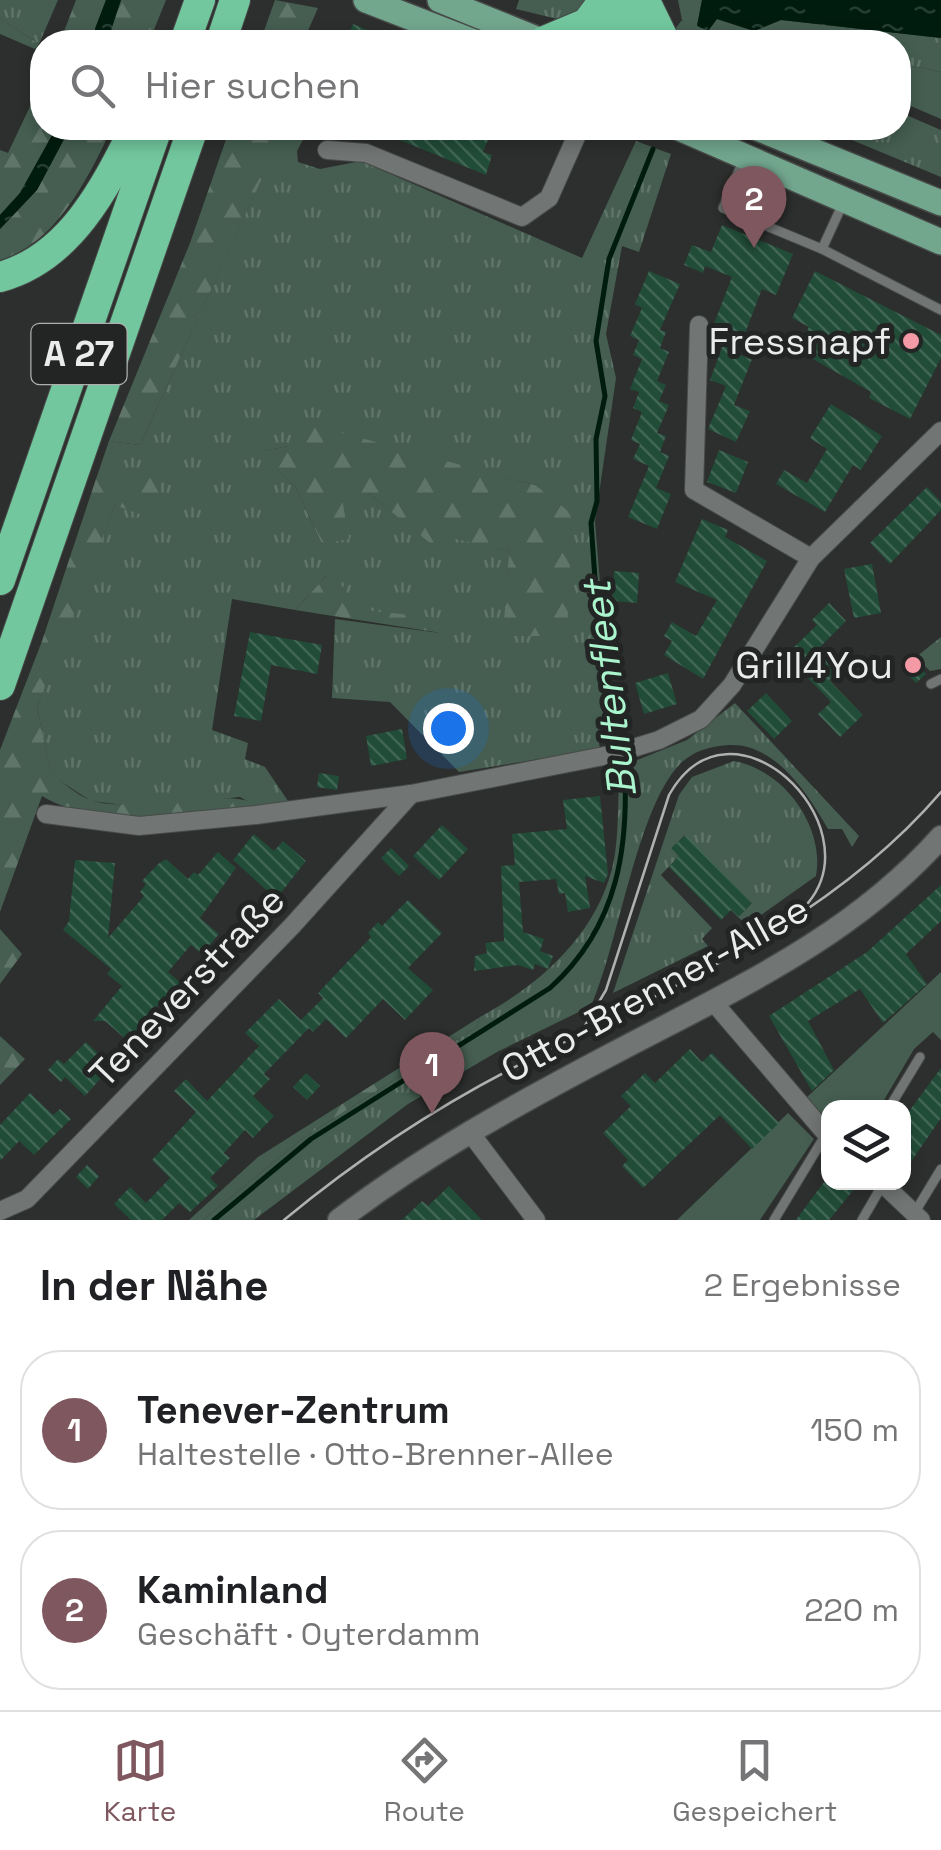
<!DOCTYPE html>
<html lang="de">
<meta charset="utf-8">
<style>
body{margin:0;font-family:"Space Grotesk",sans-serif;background:#f6f6f6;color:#202124}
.controls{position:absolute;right:30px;bottom:30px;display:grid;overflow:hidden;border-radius:20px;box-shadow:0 5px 15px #0003}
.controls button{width:90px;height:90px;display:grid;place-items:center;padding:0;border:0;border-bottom:2px solid #e0e0e0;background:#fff;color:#202124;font:50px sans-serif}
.you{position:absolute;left:448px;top:728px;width:35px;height:35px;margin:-25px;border:8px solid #fff;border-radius:50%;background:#1a73e8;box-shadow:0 0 0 15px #1a73e833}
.badge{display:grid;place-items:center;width:65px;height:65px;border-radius:50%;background:#7f575e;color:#fff;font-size:32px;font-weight:700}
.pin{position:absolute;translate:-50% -82px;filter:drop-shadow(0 2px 5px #0008)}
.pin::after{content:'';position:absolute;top:52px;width:35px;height:30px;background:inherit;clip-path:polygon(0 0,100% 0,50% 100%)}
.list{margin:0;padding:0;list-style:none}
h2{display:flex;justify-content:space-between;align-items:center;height:130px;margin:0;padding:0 40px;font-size:42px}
h2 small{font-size:32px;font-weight:400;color:#757577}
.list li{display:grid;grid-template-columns:65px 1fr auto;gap:30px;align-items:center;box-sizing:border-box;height:160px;margin:0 20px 20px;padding:0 20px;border:2px solid #e0e0e0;border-radius:40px}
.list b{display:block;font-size:38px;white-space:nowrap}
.list p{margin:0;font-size:32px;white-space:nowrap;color:#757577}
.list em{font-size:32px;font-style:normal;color:#757577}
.icon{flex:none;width:55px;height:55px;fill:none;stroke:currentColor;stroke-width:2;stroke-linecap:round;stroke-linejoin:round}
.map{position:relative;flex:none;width:941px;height:1220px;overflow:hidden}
.search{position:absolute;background:#fff;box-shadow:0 5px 15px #0003;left:30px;right:30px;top:30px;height:110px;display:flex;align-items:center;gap:25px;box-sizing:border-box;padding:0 35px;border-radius:40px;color:#757577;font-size:38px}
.sheet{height:490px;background:#fff}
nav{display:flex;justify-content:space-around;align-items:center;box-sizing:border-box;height:140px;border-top:2px solid #e0e0e0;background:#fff;font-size:28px;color:#757577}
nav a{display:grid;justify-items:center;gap:5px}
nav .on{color:#7f575e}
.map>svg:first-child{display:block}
.grass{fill:url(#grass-tufts);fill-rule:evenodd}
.forest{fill:url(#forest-firs)}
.green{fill:#455e51}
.water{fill:url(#water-ripples)}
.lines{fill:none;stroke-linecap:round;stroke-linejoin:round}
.stream{stroke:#001c0f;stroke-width:5}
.building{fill:url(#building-back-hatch)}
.service-casing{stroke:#474a48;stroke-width:11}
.minor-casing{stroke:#474a48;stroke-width:20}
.tertiary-casing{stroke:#474a48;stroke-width:25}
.primary-casing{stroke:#474a48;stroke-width:28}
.motorway-casing{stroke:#474a48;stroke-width:32}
.service{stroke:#717573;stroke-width:9}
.minor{stroke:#717573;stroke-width:18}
.tertiary{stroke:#717573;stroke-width:22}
.primary{stroke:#72a68d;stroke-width:25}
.motorway{stroke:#72c79e;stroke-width:30}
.tram{stroke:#afb1b0;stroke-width:2.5}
.poi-dot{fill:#f49aa6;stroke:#222523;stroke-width:4}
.labels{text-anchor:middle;stroke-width:10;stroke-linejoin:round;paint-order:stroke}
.shield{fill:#222523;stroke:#aeb0af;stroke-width:2.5}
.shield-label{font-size:35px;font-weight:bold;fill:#eaeceb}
.poi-label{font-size:38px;fill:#eaeceb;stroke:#222523;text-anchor:end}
.street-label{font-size:38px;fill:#eaeceb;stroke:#222523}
.water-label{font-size:40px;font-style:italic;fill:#aaf4ce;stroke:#222523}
</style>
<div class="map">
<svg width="941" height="1220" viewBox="0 0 941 1220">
<defs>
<pattern id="grass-tufts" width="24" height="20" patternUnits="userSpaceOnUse" patternTransform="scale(2.5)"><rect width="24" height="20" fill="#455e51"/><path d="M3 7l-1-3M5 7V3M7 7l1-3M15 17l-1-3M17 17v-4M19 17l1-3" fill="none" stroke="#60756a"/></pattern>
<pattern id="forest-firs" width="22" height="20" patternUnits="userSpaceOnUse" patternTransform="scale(2.5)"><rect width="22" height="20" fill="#455e51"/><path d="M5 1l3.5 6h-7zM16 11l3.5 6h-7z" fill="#60756a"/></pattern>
<pattern id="water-ripples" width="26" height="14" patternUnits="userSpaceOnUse" patternTransform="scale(2.5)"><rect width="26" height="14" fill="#001c0f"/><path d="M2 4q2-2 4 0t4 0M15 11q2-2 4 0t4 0" fill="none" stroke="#253d32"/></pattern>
<pattern id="building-back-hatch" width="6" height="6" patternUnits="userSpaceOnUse" patternTransform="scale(2.5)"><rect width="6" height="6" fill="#214c38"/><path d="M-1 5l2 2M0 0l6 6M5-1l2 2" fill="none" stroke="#416655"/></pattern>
</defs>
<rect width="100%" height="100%" fill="#2c2f2d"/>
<!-- grass -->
<g class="grass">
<polygon points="0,0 58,0 39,44 0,18"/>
<polygon points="519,0 596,0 574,23 516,9"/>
<polygon points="717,19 754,31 781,20 941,38 941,72 899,63 898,42 748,42 708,31"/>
<polygon points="899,112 941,130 941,177 823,128 898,128"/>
<path d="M 636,141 L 671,154 L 639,252 L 622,246 L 606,334 L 616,378 L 595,521 L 604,633 L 595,637 L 619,722 L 618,738 L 599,743 L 600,749 L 459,772 L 390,702 L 332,698 L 335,619 L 440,633 L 347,608 L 326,576 L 295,610 L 232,599 L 212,730 L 248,743 L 245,759 L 265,767 L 290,804 L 256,806 L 240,797 L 140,807 L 91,801 L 51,775 L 37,707 L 81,589 L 115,505 L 162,479 L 96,479 L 109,441 L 140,445 L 274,151 L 297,151 L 298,162 L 320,169 L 361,161 L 582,258 ZM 288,446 L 430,458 L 535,485 L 567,636 L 504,636 L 509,551 L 456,538 L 440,550 L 368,493 L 340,492 L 322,544 L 296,488 L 260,452 Z"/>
<polygon points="941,637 941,669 930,671 916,657"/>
<path d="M 735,703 L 859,836 L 852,847 L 842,829 L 828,829 C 808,794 775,742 728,745 C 709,747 695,750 680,764 C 637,808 619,943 591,1006 L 497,1052 L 408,1104 L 254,1220 L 203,1220 L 303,1138 L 477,1027 L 480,1017 C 539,985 594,937 612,869 C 620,838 617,799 620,767 L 687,740 Z"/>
<path d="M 734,761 C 784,770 825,827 816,876 L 747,925 L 738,917 L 752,903 L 685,835 L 672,848 L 679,856 L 661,875 L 712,928 L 702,939 L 708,946 L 613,993 L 679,795 L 692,777 Z"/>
</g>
<!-- forest -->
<g class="forest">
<polygon points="76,0 106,0 90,42 60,42"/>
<polygon points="121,0 166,0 149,42 107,42"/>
<polygon points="275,0 318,8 303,42 260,42"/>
<polygon points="678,0 702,0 697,26 682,20"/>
<polygon points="0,18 39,44 35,49 0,34"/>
<polygon points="42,81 42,128 56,128 20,193 0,215 0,150 8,153"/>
<path d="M 70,128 L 112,128 C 88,178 57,243 0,260 L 0,229 L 37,190 Z"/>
<polygon points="230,128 309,128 297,151 274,152 140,445 109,441 190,243"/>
<polygon points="316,426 535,485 572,514 567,636 503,636 509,551 456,539 440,551 368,493 341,493 349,539 322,544 296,488 259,452 288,446"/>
<path d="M 163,478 L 150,518 L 115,505 L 37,707 L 51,774 C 63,782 77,795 90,800 C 127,815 241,785 256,806 C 187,813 106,833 42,796 L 0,912 L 0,750 L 42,641 L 96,479 Z"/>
<polygon points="326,576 345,588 348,608 436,618 441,633 295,610"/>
<polygon points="0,929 22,954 0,984"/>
<polygon points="480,1017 477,1027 303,1138 203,1220 189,1220 258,1157"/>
<polygon points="0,1036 25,1059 0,1085"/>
</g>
<!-- green -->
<g class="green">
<polygon points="682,20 748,42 682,42 675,29"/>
<polygon points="899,63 941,72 941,119 899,101"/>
<polygon points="941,972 941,1040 933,1032 914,1049 880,1107 828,1108 828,1120 806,1098"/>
<polygon points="788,1113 814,1139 760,1220 677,1220"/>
</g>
<!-- water -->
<g class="water">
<polygon points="106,0 121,0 107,42 90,42"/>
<polygon points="702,0 941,0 941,38 781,20 754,31 717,19 708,31 697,26"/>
<polygon points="56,128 70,128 37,190 0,229 0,215 20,193"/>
</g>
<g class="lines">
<!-- stream -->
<g class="stream">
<polyline points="623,745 599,635 591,523 597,501 596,439 605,396 596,341 609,259 653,149"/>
<path d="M 214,1220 L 311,1139 L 550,988 C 619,926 630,845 624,756"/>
</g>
</g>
<!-- building -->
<g class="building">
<polygon points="353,24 397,42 346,42"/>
<polygon points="370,128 493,128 483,152 492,155 486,175"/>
<polygon points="722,225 793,254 776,295 762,289 737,354 752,359 734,405 750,411 736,442 708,429 726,386 710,380 727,334 712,329 732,277 705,266 703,273 684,265 692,245 711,252"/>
<polygon points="649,271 680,284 660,330 666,332 660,348 669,352 657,381 666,385 659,401 669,405 657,433 666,436 660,452 669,456 656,488 671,494 657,529 628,517 649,466 633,459 640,444 631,440 642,412 633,408 639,392 630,389 642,359 633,355 639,340 630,336 642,308 635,304"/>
<polygon points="815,271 941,335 941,358 910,419 869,398 871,392 797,350 809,327 792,318"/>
<polygon points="831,404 882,436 861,470 853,465 825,512 776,484 784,470 807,483 827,449 810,438"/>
<polygon points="719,450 748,462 736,493 707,482"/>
<polygon points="927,487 941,502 941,510 890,564 870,543"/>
<polygon points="702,519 728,530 725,537 767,561 703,679 664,655 672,641 664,636 672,622 696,636 717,600 675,582"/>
<polygon points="872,564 881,613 854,618 844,569"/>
<polygon points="614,571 639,573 637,603 612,601"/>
<polygon points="829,603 846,621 819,648 840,670 829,680 863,715 840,737 818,714 831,702 786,655 817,625 812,620"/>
<polygon points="250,632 322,645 317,674 271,665 261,721 234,716"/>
<polygon points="912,659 926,674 916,683 902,668"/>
<polygon points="668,673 677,704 644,714 635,683"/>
<polygon points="766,693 792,721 774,739 747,711"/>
<polygon points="402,729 407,759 371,766 366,736"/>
<polygon points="319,773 339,776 337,790 317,787"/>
<polygon points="600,796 608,874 604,883 585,876 590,908 568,912 565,893 559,894 556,879 519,882 523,932 544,939 540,951 553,956 548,969 535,964 533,970 518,965 474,971 475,956 487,953 485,943 504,941 501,866 515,865 512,834 567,829 563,800"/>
<polygon points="442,825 468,849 439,880 413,856"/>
<polygon points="254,834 274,851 283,841 306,861 276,899 233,860"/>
<polygon points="686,835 752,903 738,917 731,910 721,920 669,867 679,856 671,848"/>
<polygon points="391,848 409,866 399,876 381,858"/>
<polygon points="218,852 236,868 200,918 219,934 202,954 191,945 168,972 182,984 166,1003 162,1000 128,1041 105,1021 93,1021 122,986 107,974 111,969 63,930 69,921 75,860 115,863 108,938 144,896 140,892 146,884 142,881 158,864 166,859 188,879 194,872 198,875"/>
<polygon points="941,885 941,921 906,954 927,984 883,1023 860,989 808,1021 834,1070 812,1091 769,1016 867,952"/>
<polygon points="408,900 442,933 408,968 433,990 405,1020 383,999 346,1038 326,1019 313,1032 309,1028 264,1074 270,1079 253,1096 274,1116 253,1138 245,1130 224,1153 230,1158 210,1178 218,1186 190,1212 179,1203 162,1220 131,1220 114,1204 130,1187 146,1203 170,1178 152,1160 196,1112 174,1091 186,1079 207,1101 259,1046 245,1033 279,999 301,1020 323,998 318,993 371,937 368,933 378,922 382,926"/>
<polygon points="86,1042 100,1055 91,1065 103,1076 85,1096 65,1077 61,1082 48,1070 58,1059 64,1064"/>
<polygon points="690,1049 702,1062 712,1053 779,1123 752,1149 720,1115 643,1188 622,1166 628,1160 603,1133 631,1106 621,1096 645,1073 655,1083"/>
<polygon points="941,1068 941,1118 904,1172 904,1118"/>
<polygon points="306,1073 320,1086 307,1100 293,1087"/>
<polygon points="30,1093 53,1115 60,1109 71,1119 34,1155 19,1141 0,1161 0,1125"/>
<polygon points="87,1165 99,1176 88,1189 76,1177"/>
<polygon points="824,1182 860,1182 829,1220 796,1220"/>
<polygon points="449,1186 482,1220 402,1220 422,1201 428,1206"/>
</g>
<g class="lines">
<defs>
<g id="service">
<polyline points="743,161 723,208 822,249 941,310"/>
<polyline points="822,249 844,201"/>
<polyline points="931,684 941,679"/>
<polyline points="889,1108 920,1057"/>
<polyline points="915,1212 941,1169"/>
<polyline points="774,1220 826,1134"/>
<polyline points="862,1220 883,1184"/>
</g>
<g id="minor">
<polyline points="327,150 366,153 522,217 549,198 580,128"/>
<polyline points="699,325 694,490 811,558"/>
<polyline points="46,814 139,826 256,815 411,794 614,754 659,740 701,719 732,685 811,558 941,431"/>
<polyline points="715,1004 828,1136"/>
<polyline points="469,1131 536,1220"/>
<polyline points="881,1182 921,1220"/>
<polyline points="0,1211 27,1199 292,926 411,794"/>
</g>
<path id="tertiary" d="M 339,1220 C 424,1155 517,1104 612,1054 C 731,991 850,939 941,837"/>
<g id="primary">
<polyline points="366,0 474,42"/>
<polyline points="440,0 544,42"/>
<polyline points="679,128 941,242"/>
<polyline points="757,128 941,203"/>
</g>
<g id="motorway">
<polyline points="646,3 665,42"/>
<polyline points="185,42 200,0"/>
<polyline points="221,42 235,0"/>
<polyline points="542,42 587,23 604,0"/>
<polyline points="605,42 622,0"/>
<polyline points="632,42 646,0"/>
<path d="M 0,277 C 70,258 105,188 135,128"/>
<polyline points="0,580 157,128"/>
<polyline points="0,685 193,128"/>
</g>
</defs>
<!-- service casing -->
<use href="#service" class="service-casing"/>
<!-- minor casing -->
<use href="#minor" class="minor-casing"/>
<!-- tertiary casing -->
<use href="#tertiary" class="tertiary-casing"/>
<!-- primary casing -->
<use href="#primary" class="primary-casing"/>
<!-- motorway casing -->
<use href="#motorway" class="motorway-casing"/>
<!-- service -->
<use href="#service" class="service"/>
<!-- minor -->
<use href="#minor" class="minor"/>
<!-- tertiary -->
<use href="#tertiary" class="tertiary"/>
<!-- primary -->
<use href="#primary" class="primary"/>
<!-- motorway -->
<use href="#motorway" class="motorway"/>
<!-- tram -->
<g class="tram">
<path d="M 583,1029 L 606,990 L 669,795 C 731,685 874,823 808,903"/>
<path d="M 284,1220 C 354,1162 430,1111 511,1069 C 663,990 827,925 941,792"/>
</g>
</g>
<!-- markers -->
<g class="poi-dot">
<circle cx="911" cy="341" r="10"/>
<circle cx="913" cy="665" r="10"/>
</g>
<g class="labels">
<!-- shield labels -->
<rect class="shield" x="31.5" y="324" width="95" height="60" rx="8"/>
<g class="shield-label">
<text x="79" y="366">A 27</text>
</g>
<!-- poi labels -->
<g class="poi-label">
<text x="891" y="354">Fressnapf</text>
<text x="893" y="678">Grill4You</text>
</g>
<!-- street labels -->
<g class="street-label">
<text transform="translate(187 987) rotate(-46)" y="13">Teneverstraße</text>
<text transform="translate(655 989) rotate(-29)" y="13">Otto-Brenner-Allee</text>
</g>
<!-- water labels -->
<g class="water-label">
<text transform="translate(609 689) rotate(-97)" y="14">Bultenfleet</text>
</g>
</g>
</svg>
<div class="controls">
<button><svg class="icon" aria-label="layers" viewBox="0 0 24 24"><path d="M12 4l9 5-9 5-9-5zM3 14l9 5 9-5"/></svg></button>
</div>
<div class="you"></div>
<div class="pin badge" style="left:432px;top:1114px">1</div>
<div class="pin badge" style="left:754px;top:248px">2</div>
<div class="search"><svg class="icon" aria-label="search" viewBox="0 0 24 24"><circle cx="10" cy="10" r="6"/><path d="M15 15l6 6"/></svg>Hier suchen</div>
</div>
<section class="sheet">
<h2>In der Nähe<small>2 Ergebnisse</small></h2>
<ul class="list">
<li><span class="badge">1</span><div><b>Tenever-Zentrum</b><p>Haltestelle · Otto-Brenner-Allee</p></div><em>150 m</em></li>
<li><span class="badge">2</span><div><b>Kaminland</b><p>Geschäft · Oyterdamm</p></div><em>220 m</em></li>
</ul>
</section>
<nav>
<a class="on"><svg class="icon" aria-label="map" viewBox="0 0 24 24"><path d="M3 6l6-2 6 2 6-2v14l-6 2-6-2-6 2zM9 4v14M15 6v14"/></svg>Karte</a>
<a><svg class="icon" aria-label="directions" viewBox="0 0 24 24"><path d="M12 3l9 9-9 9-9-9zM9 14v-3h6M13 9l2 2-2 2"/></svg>Route</a>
<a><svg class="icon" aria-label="saved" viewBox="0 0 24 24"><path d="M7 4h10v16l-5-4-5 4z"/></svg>Gespeichert</a>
</nav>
